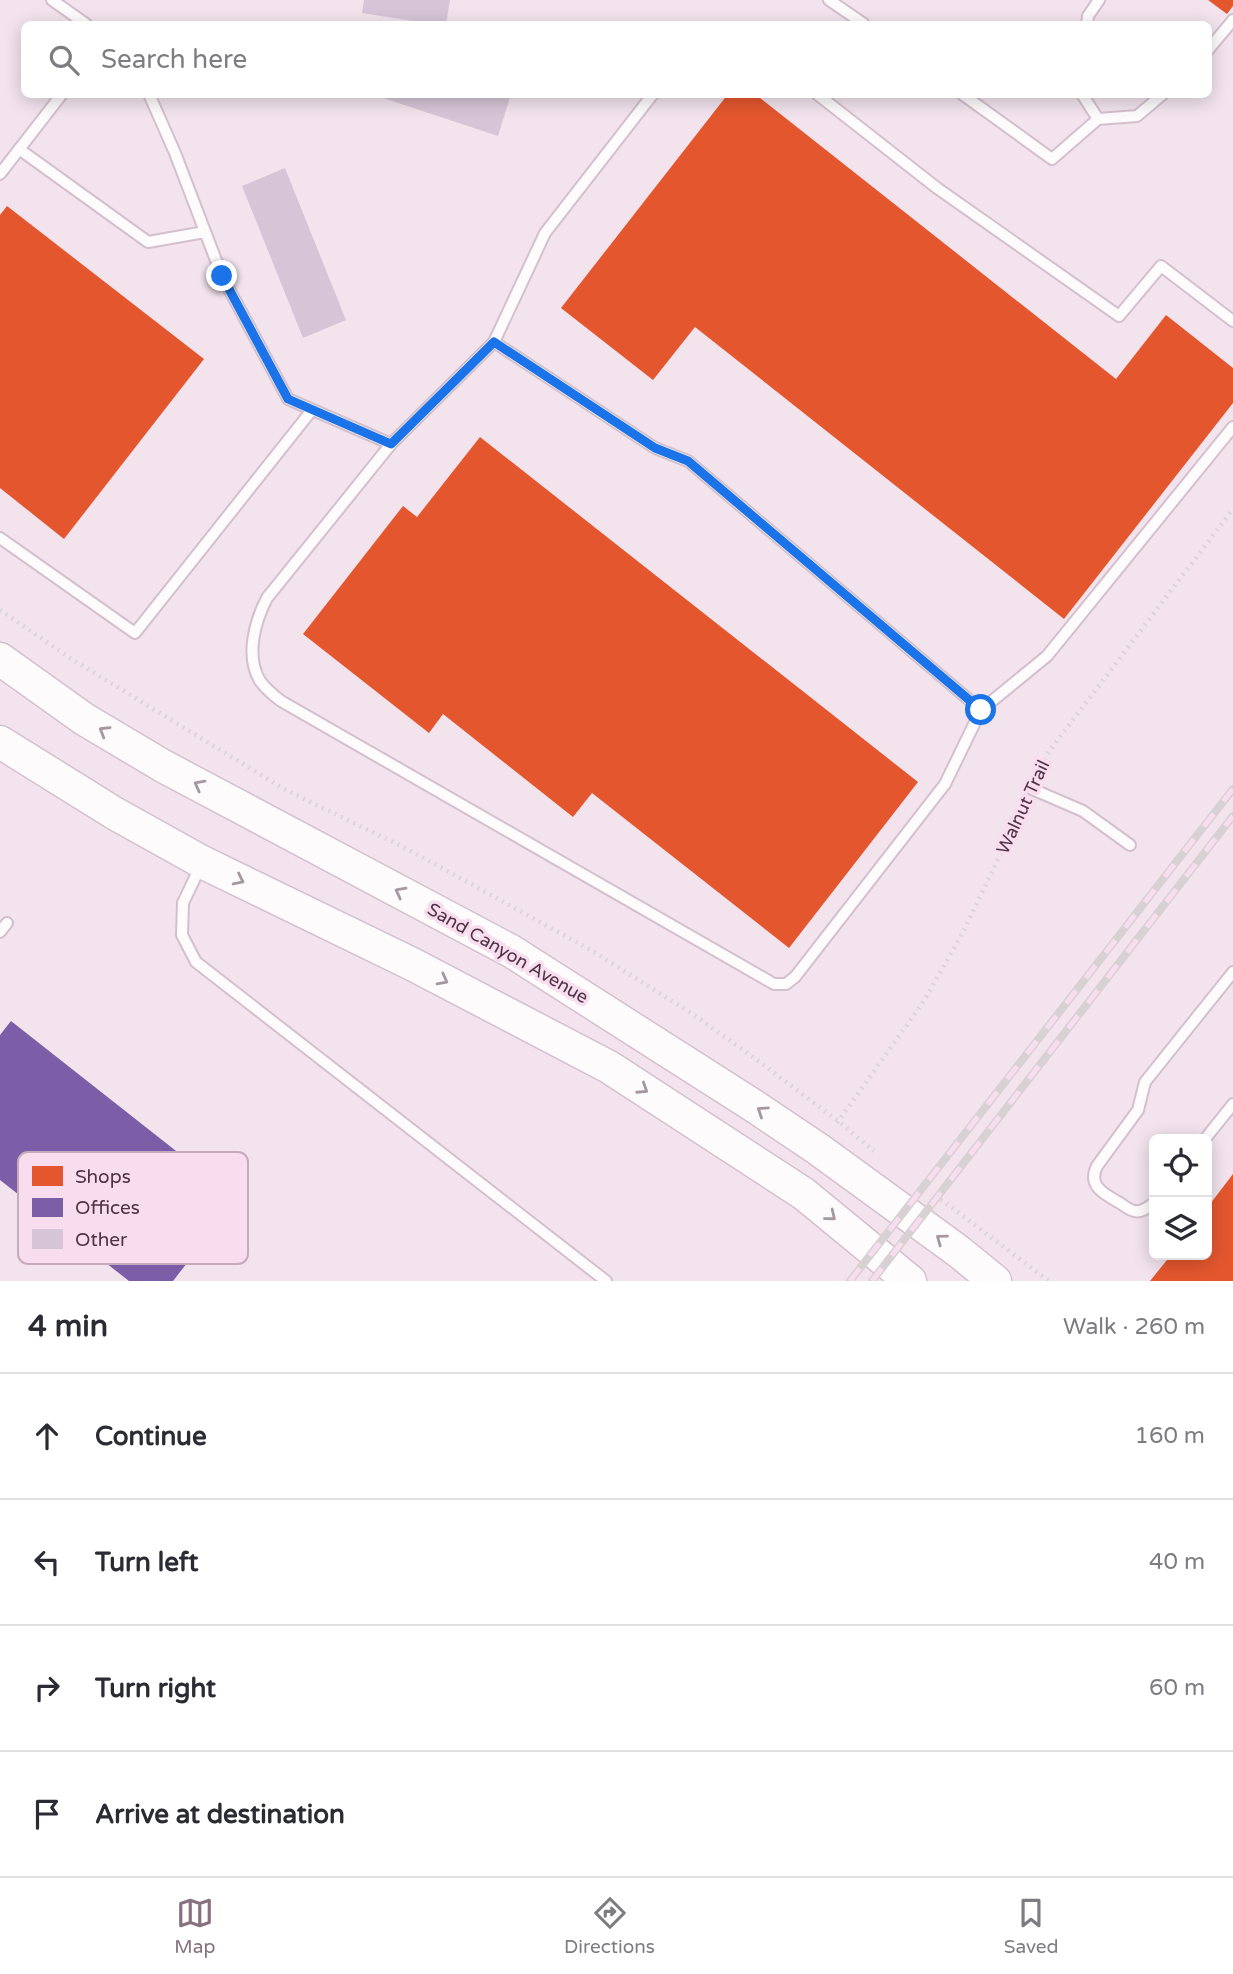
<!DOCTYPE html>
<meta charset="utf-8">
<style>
body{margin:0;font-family:"Varela Round",sans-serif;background:#f2f2f3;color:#2b2b33}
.controls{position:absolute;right:21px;bottom:21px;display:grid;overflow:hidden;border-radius:10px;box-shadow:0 4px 18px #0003}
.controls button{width:63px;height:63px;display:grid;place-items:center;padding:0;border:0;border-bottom:2px solid #e1e1e2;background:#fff;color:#2b2b33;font:35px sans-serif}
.stop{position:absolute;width:21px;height:21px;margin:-16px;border:5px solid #1a73e8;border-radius:50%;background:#fff}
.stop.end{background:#1a73e8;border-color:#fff;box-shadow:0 2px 7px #0008}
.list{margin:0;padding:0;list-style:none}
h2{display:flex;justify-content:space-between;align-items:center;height:91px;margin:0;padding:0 28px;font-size:30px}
h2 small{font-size:23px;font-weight:400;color:#7c7c81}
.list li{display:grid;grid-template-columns:46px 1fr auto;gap:21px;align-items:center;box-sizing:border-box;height:126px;padding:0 28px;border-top:2px solid #e1e1e2}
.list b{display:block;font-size:26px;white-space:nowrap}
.list em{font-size:23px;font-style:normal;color:#7c7c81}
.icon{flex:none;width:38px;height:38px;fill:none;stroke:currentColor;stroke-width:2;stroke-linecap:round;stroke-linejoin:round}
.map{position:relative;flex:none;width:1233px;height:1281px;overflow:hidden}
.search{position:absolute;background:#fff;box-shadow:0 4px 18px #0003;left:21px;right:21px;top:21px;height:77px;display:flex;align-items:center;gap:18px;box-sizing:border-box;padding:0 24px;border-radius:10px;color:#7c7c81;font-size:26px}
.sheet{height:595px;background:#fff}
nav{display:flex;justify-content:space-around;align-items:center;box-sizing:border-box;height:98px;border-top:2px solid #e1e1e2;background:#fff;font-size:19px;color:#7c7c81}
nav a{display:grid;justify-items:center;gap:4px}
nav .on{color:#87717f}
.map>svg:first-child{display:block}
.shops{fill:#e4572e}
.offices{fill:#7b5ea7}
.building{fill:#d6c5d7}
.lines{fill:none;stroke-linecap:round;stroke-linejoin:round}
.lane-casing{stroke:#d4c0cd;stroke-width:14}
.secondary-casing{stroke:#d4c0cd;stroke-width:35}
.path{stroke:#dbd5d9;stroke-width:4.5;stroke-dasharray:2 5;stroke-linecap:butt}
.lane{stroke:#fdfbfc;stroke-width:10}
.secondary{stroke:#fdfbfc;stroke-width:32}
.rail-casing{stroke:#d7d1d4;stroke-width:8}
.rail{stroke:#f8ddee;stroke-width:5;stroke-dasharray:16;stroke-linecap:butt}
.oneway{stroke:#a597a0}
.route{stroke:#1a73e8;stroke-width:9}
.labels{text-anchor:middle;stroke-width:7;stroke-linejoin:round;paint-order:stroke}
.street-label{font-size:18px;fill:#4d3344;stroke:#f8ddee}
.key{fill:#f8ddee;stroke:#c5aabb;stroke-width:2}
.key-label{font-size:19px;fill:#4d3344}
</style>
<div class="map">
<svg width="1233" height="1281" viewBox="0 0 1233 1281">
<rect width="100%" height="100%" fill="#f2e3ed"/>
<!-- shops -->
<g class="shops">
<polygon points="1208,0 1233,0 1233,6 1227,14"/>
<polygon points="728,94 755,94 1116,379 1166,315 1233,368 1233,403 1064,619 695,327 653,380 561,308"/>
<polygon points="7,206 204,359 64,539 0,488 0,215"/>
<polygon points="480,437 918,782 789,948 592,793 573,817 443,714 429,733 303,634 403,506 417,517"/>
<polygon points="1233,1174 1233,1281 1150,1281 1171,1255 1207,1255 1207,1208"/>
</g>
<!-- offices -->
<polygon class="offices" points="11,1021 237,1199 173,1281 129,1281 0,1180 0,1035"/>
<!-- building -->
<g class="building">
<polygon points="364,0 450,0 446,24 432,24 362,13"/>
<polygon points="371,94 511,94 498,136"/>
<polygon points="285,168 346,320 303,338 242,186"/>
</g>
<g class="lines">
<defs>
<g id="lane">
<polyline points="52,0 86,24"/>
<polyline points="829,0 864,24"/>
<polyline points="1087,24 1088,16 1099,0"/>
<polyline points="1208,50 1233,20"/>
<polyline points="149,94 175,153 222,276 288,399 391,444 494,342 545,233 653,94"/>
<polyline points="817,94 937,188 1119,316 1161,266 1233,321"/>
<polyline points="962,94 1052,159 1098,119"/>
<polyline points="1082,94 1098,119 1137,116 1163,94"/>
<polyline points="19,149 148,242 205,232"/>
<polyline points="0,174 62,94"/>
<polyline points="494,342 655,448 688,461 981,710 1047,656 1233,427"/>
<path d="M 391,444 L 267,598 C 255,621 245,656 260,681 C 266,689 273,695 281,701 L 774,984 L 786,984 L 795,977 L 945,784 L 981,710"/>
<polyline points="0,538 135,633 312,410"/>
<polyline points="1032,789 1083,811 1130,845"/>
<polyline points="201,865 183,903 182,935 196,962 606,1281"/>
<polyline points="0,932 7,923"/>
<polyline points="1205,1139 1233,1104"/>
<path d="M 1154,1203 C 1148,1207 1142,1213 1134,1211 C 1130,1210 1124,1206 1120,1203 C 1104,1194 1087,1186 1097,1166 L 1138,1110 L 1145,1082 L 1233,972"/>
</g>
<g id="secondary">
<polyline points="0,659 84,719 163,766 511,951 754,1106 818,1149 958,1251 995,1281"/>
<polyline points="0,742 114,813 202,862 412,964 609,1067 804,1194 910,1281"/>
</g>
</defs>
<!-- lane casing -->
<use href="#lane" class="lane-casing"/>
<!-- secondary casing -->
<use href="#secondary" class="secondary-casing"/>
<!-- path -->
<g class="path">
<polyline points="0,610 70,658 284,789 407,849 591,950 694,1015 757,1060 838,1121 874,1151"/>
<polyline points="1039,773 1047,754 1233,509"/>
<polyline points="837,1123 924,1001 963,932 1025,803"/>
<polyline points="935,1195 1049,1281"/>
</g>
<!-- lane -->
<use href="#lane" class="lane"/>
<!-- secondary -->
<use href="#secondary" class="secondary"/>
<defs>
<g id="rail">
<polyline points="850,1281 1233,789"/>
<polyline points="872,1281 1233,816"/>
</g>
</defs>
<!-- rail casing -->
<use href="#rail" class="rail-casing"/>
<!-- rail -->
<use href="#rail" class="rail"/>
</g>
<!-- one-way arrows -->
<defs><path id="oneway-chevron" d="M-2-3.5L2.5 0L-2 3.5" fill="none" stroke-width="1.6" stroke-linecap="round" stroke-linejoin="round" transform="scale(1.75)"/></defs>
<g class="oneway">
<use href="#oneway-chevron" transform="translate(104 731) rotate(-149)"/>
<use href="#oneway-chevron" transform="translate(199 785) rotate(-152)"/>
<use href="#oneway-chevron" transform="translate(239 880) rotate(26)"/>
<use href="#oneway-chevron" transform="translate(400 892) rotate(-152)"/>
<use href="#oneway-chevron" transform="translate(443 980) rotate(28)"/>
<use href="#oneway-chevron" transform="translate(643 1089) rotate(33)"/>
<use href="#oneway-chevron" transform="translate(762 1111) rotate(-146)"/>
<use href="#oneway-chevron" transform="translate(831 1216) rotate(39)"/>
<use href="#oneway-chevron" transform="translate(941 1239) rotate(-144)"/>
</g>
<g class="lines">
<!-- route -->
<polyline class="route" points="222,276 288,399 391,444 494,342 655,448 688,461 981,710"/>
</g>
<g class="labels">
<!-- street labels -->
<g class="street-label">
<text transform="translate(1023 807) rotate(-65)" y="6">Walnut Trail</text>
<text transform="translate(508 953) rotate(30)" y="6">Sand Canyon Avenue</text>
</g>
</g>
<!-- legend -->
<rect x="18" y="1152" width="230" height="112" rx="10" class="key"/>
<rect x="32" y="1166" width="31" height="20" fill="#e4572e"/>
<rect x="32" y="1198" width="31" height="19" fill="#7b5ea7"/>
<rect x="32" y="1229" width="31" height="20" fill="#d6c5d7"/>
<g class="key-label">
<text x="75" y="1183">Shops</text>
<text x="75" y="1214">Offices</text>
<text x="75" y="1246">Other</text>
</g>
</svg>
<div class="controls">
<button><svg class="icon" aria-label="locate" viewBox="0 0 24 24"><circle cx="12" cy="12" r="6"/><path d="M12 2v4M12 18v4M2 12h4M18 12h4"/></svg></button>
<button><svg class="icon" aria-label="layers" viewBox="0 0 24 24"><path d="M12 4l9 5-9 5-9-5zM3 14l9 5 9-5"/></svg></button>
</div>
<div class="stop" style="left:981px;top:710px"></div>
<div class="stop end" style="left:222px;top:276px"></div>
<div class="search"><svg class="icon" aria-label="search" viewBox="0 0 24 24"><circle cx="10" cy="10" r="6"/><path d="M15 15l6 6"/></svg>Search here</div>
</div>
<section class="sheet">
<h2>4 min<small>Walk · 260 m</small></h2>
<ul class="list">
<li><svg class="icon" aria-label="ahead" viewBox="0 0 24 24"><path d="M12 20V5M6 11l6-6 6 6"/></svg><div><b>Continue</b></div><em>160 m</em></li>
<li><svg class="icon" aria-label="left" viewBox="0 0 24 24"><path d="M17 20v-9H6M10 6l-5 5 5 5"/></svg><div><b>Turn left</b></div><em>40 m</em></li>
<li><svg class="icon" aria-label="right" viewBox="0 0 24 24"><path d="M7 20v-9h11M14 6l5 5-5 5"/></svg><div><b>Turn right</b></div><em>60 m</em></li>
<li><svg class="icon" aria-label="arrive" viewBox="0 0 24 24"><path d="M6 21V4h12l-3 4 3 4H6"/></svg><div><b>Arrive at destination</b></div></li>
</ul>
</section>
<nav>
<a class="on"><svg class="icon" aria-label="map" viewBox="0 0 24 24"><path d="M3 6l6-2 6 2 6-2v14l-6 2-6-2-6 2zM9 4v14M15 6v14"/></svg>Map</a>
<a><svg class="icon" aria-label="directions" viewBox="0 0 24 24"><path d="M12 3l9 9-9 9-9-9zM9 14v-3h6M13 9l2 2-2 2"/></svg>Directions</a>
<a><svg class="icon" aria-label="saved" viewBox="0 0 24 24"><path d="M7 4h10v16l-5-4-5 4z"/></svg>Saved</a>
</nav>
